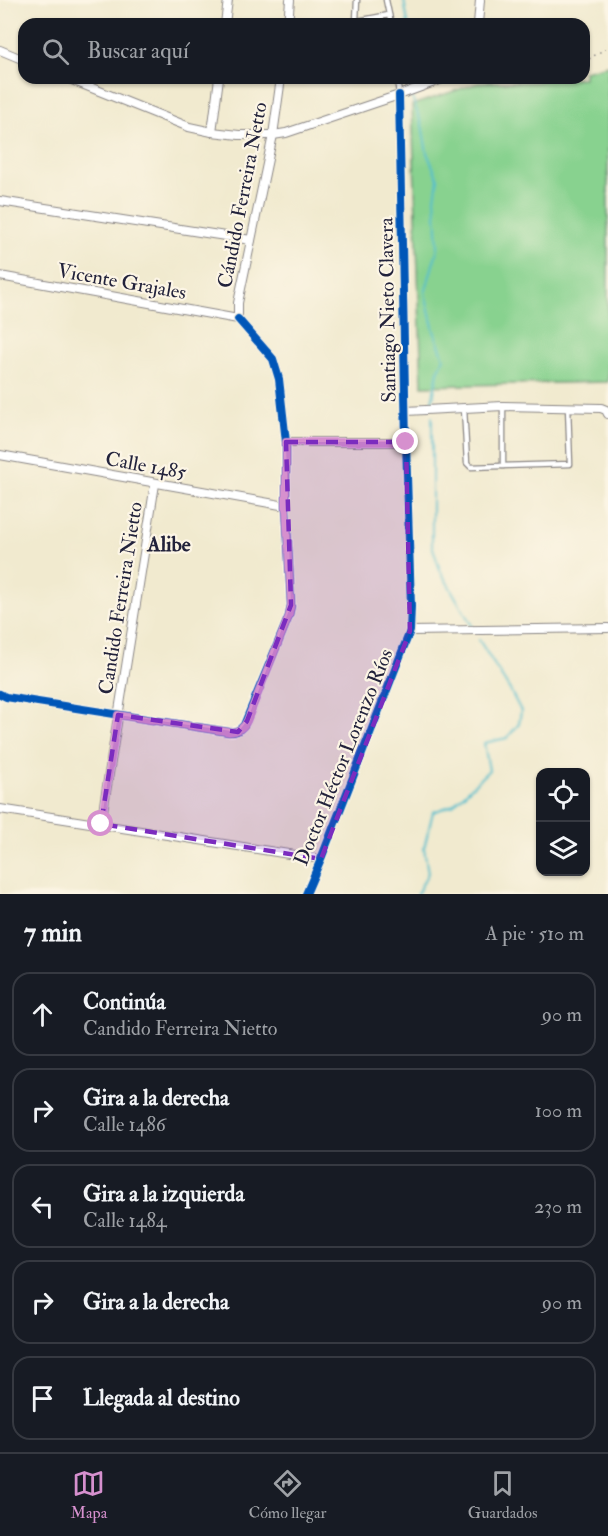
<!DOCTYPE html>
<html lang="es">
<meta charset="utf-8">
<style>
body{margin:0;font-family:"IM FELL Double Pica",serif;background:#20242c;color:#f1f3f6}
.controls{position:absolute;right:18px;bottom:18px;display:grid;overflow:hidden;border-radius:12px;box-shadow:0 2px 4px #0004}
.controls button{width:54px;height:54px;display:grid;place-items:center;padding:0;border:0;border-bottom:2px solid #363941;background:#171b24;color:#f1f3f6;font:30px sans-serif}
.stop{position:absolute;width:18px;height:18px;margin:-14px;border:4px solid #d690ce;border-radius:50%;background:#fff}
.stop.end{background:#d690ce;border-color:#fff;box-shadow:0 2px 6px #0008}
.list{margin:0;padding:0;list-style:none}
h2{display:flex;justify-content:space-between;align-items:center;height:78px;margin:0;padding:0 24px;font-size:26px}
h2 small{font-size:20px;font-weight:400;color:#9ea1a6}
.list li{display:grid;grid-template-columns:39px 1fr auto;gap:18px;align-items:center;box-sizing:border-box;height:84px;margin:0 12px 12px;padding:0 12px;border:2px solid #363941;border-radius:18px}
.list b{display:block;font-size:22px;white-space:nowrap}
.list p{margin:0;font-size:20px;white-space:nowrap;color:#9ea1a6}
.list em{font-size:20px;font-style:normal;color:#9ea1a6}
.icon{flex:none;width:33px;height:33px;fill:none;stroke:currentColor;stroke-width:2;stroke-linecap:round;stroke-linejoin:round}
.map{position:relative;flex:none;width:608px;height:894px;overflow:hidden}
.search{position:absolute;background:#171b24;box-shadow:0 2px 4px #0004;left:18px;right:18px;top:18px;height:66px;display:flex;align-items:center;gap:15px;box-sizing:border-box;padding:0 21px;border-radius:18px;color:#9ea1a6;font-size:22px}
.sheet{height:558px;background:#171b24}
nav{display:flex;justify-content:space-around;align-items:center;box-sizing:border-box;height:84px;border-top:2px solid #363941;background:#171b24;font-size:16px;color:#9ea1a6}
nav a{display:grid;justify-items:center;gap:3px}
nav .on{color:#d690ce}
.map>svg:first-child{display:block}
.green{fill:#88d28f;stroke:#557a65;stroke-width:1.5}
.lines{fill:none;stroke-linecap:round;stroke-linejoin:round}
.stream{stroke:#52becd;stroke-width:2}
.service-casing{stroke:#8a8685;stroke-width:7}
.minor-casing{stroke:#8a8685;stroke-width:10}
.path{stroke:#8a8685;stroke-width:1.5;stroke-dasharray:1.5 4.5;stroke-linecap:butt}
.service{stroke:#fff;stroke-width:4.5}
.minor{stroke:#fff;stroke-width:8}
.cycleway-casing{stroke:#fcf5e5;stroke-width:11}
.cycleway{stroke:#0057b8;stroke-width:8}
.route{stroke:#d690ce;stroke-width:8}
.marked{fill:#7b2cbf;fill-opacity:0.2;stroke:#7b2cbf;stroke-width:4.5;stroke-dasharray:12 8;stroke-linejoin:round}
.labels{text-anchor:middle;stroke-width:4.5;stroke-linejoin:round;paint-order:stroke}
.street-label{font-size:20px;fill:#22223b;stroke:#fcf5e5}
.neighbourhood-label{font-size:21px;font-weight:bold;fill:#22223b;stroke:#fcf5e5}
</style>
<div class="map">
<svg width="608" height="894" viewBox="0 0 608 894">
<rect width="100%" height="100%" fill="#fcf5e5"/>
<filter id="ink" filterUnits="userSpaceOnUse"><feTurbulence type="fractalNoise" baseFrequency=".0167" numOctaves="2"/><feDisplacementMap in="SourceGraphic" scale="12" xChannelSelector="R" yChannelSelector="G"/><feConvolveMatrix kernelMatrix="1 2 1 2 8 2 1 2 1" color-interpolation-filters="sRGB"/></filter>
<filter id="wash" filterUnits="userSpaceOnUse"><feTurbulence type="fractalNoise" baseFrequency=".008" numOctaves="4" result="noise"/><feDisplacementMap in="SourceGraphic" scale="24" xChannelSelector="R" yChannelSelector="G"/><feGaussianBlur stdDeviation="1.35" result="paint"/><feColorMatrix in="noise" values="0 0 0 0 0 0 0 0 0 0 0 0 0 0 0 0 0 1.4 0 .05"/><feComposite in="paint" operator="in"/></filter>
<g filter="url(#wash)">
<rect width="100%" height="100%" fill="#f1eacf"/>
<!-- green -->
<polygon class="green" points="608,65 608,382 422,386 412,105 475,84 484,82 535,82 554,78 584,78 584,71"/>
<g class="lines">
<!-- stream -->
<g class="stream">
<polyline points="404,0 408,24"/>
<polyline points="406,78 408,83"/>
<polyline points="411,95 422,125 427,153 438,179 435,198 438,247 425,293 434,331 444,358 438,372 432,402"/>
<polyline points="432,417 432,545 440,570 472,626"/>
<polyline points="417,894 428,873 424,848 433,812 453,805 489,770 484,743 507,738 519,724 521,711 510,690 479,640"/>
</g>
</g>
</g>
<g filter="url(#ink)">
<g class="lines">
<defs>
<g id="service">
<polyline points="386,0 391,24"/>
<polyline points="356,20 357,0"/>
<polyline points="341,24 389,15"/>
<polyline points="397,78 399,95"/>
<polyline points="464,408 467,463 471,467 570,464 568,407"/>
<polyline points="503,466 503,406"/>
</g>
<g id="minor">
<polyline points="225,24 228,0"/>
<polyline points="288,24 290,0"/>
<polyline points="478,24 480,0"/>
<polyline points="0,50 24,60"/>
<polyline points="67,78 189,127 212,132 239,135 273,135 286,133 399,95 445,78"/>
<polyline points="267,78 281,80"/>
<polyline points="212,132 219,78"/>
<polyline points="0,201 251,240"/>
<polyline points="0,276 238,319"/>
<polyline points="238,319 238,303 273,135 281,78"/>
<polyline points="406,411 503,406 601,408 606,410 608,414"/>
<polyline points="286,442 406,442"/>
<polyline points="0,455 286,506"/>
<polyline points="410,631 608,628"/>
<path d="M 0,694 L 6,697 L 229,732 C 236,732 239,731 244,725 L 289,616 L 291,605 L 286,506 L 286,442 L 279,379 L 273,359 L 238,319"/>
<polyline points="0,809 321,859"/>
<polyline points="101,824 155,484"/>
<polyline points="306,894 321,859 410,631 411,606 406,442 399,95"/>
</g>
</defs>
<!-- service casing -->
<use href="#service" class="service-casing"/>
<!-- minor casing -->
<use href="#minor" class="minor-casing"/>
<!-- path -->
<polyline class="path" points="584,62 608,47"/>
<!-- service -->
<use href="#service" class="service"/>
<!-- minor -->
<use href="#minor" class="minor"/>
<defs>
<g id="cycleway">
<path d="M 0,694 L 6,697 L 229,732 C 236,732 239,731 244,725 L 289,616 L 291,605 L 286,506 L 286,442 L 279,379 L 273,359 L 238,319"/>
<polyline points="306,894 321,859 410,631 411,606 406,442 399,95"/>
</g>
</defs>
<!-- cycleway casing -->
<use href="#cycleway" class="cycleway-casing"/>
<!-- cycleway -->
<use href="#cycleway" class="cycleway"/>
</g>
</g>
<g class="lines" filter="url(#ink)">
<!-- route -->
<path class="route" d="M 101,824 L 118,715 L 229,732 C 238,732 243,729 247,721 L 289,616 L 291,605 L 286,506 L 286,442 L 406,442"/>
</g>
<!-- marked area -->
<path class="marked" d="M 286,442 L 406,442 L 410,631 L 321,859 L 101,824 L 118,715 L 238,732 L 247,721 L 291,605 Z"/>
<g class="labels">
<!-- street labels -->
<g class="street-label">
<text transform="translate(242 195) rotate(-79)" y="7">Cándido Ferreira Netto</text>
<text transform="translate(122 281) rotate(10)" y="7">Vicente Grajales</text>
<text transform="translate(387 310) rotate(-91)" y="7">Santiago Nieto Clavera</text>
<text transform="translate(146 465) rotate(10)" y="7">Calle 1485</text>
<text transform="translate(120 598) rotate(-81)" y="7">Candido Ferreira Nietto</text>
<text transform="translate(343 757) rotate(-68)" y="7">Doctor Héctor Lorenzo Ríos</text>
</g>
<!-- neighbourhood labels -->
<g class="neighbourhood-label">
<text x="169" y="551">Alibe</text>
</g>
</g>
</svg>
<div class="controls">
<button><svg class="icon" aria-label="locate" viewBox="0 0 24 24"><circle cx="12" cy="12" r="6"/><path d="M12 2v4M12 18v4M2 12h4M18 12h4"/></svg></button>
<button><svg class="icon" aria-label="layers" viewBox="0 0 24 24"><path d="M12 4l9 5-9 5-9-5zM3 14l9 5 9-5"/></svg></button>
</div>
<div class="stop" style="left:101px;top:824px"></div>
<div class="stop end" style="left:406px;top:442px"></div>
<div class="search"><svg class="icon" aria-label="search" viewBox="0 0 24 24"><circle cx="10" cy="10" r="6"/><path d="M15 15l6 6"/></svg>Buscar aquí</div>
</div>
<section class="sheet">
<h2>7 min<small>A pie · 510 m</small></h2>
<ul class="list">
<li><svg class="icon" aria-label="ahead" viewBox="0 0 24 24"><path d="M12 20V5M6 11l6-6 6 6"/></svg><div><b>Continúa</b><p>Candido Ferreira Nietto</p></div><em>90 m</em></li>
<li><svg class="icon" aria-label="right" viewBox="0 0 24 24"><path d="M7 20v-9h11M14 6l5 5-5 5"/></svg><div><b>Gira a la derecha</b><p>Calle 1486</p></div><em>100 m</em></li>
<li><svg class="icon" aria-label="left" viewBox="0 0 24 24"><path d="M17 20v-9H6M10 6l-5 5 5 5"/></svg><div><b>Gira a la izquierda</b><p>Calle 1484</p></div><em>230 m</em></li>
<li><svg class="icon" aria-label="right" viewBox="0 0 24 24"><path d="M7 20v-9h11M14 6l5 5-5 5"/></svg><div><b>Gira a la derecha</b></div><em>90 m</em></li>
<li><svg class="icon" aria-label="arrive" viewBox="0 0 24 24"><path d="M6 21V4h12l-3 4 3 4H6"/></svg><div><b>Llegada al destino</b></div></li>
</ul>
</section>
<nav>
<a class="on"><svg class="icon" aria-label="map" viewBox="0 0 24 24"><path d="M3 6l6-2 6 2 6-2v14l-6 2-6-2-6 2zM9 4v14M15 6v14"/></svg>Mapa</a>
<a><svg class="icon" aria-label="directions" viewBox="0 0 24 24"><path d="M12 3l9 9-9 9-9-9zM9 14v-3h6M13 9l2 2-2 2"/></svg>Cómo llegar</a>
<a><svg class="icon" aria-label="saved" viewBox="0 0 24 24"><path d="M7 4h10v16l-5-4-5 4z"/></svg>Guardados</a>
</nav>
